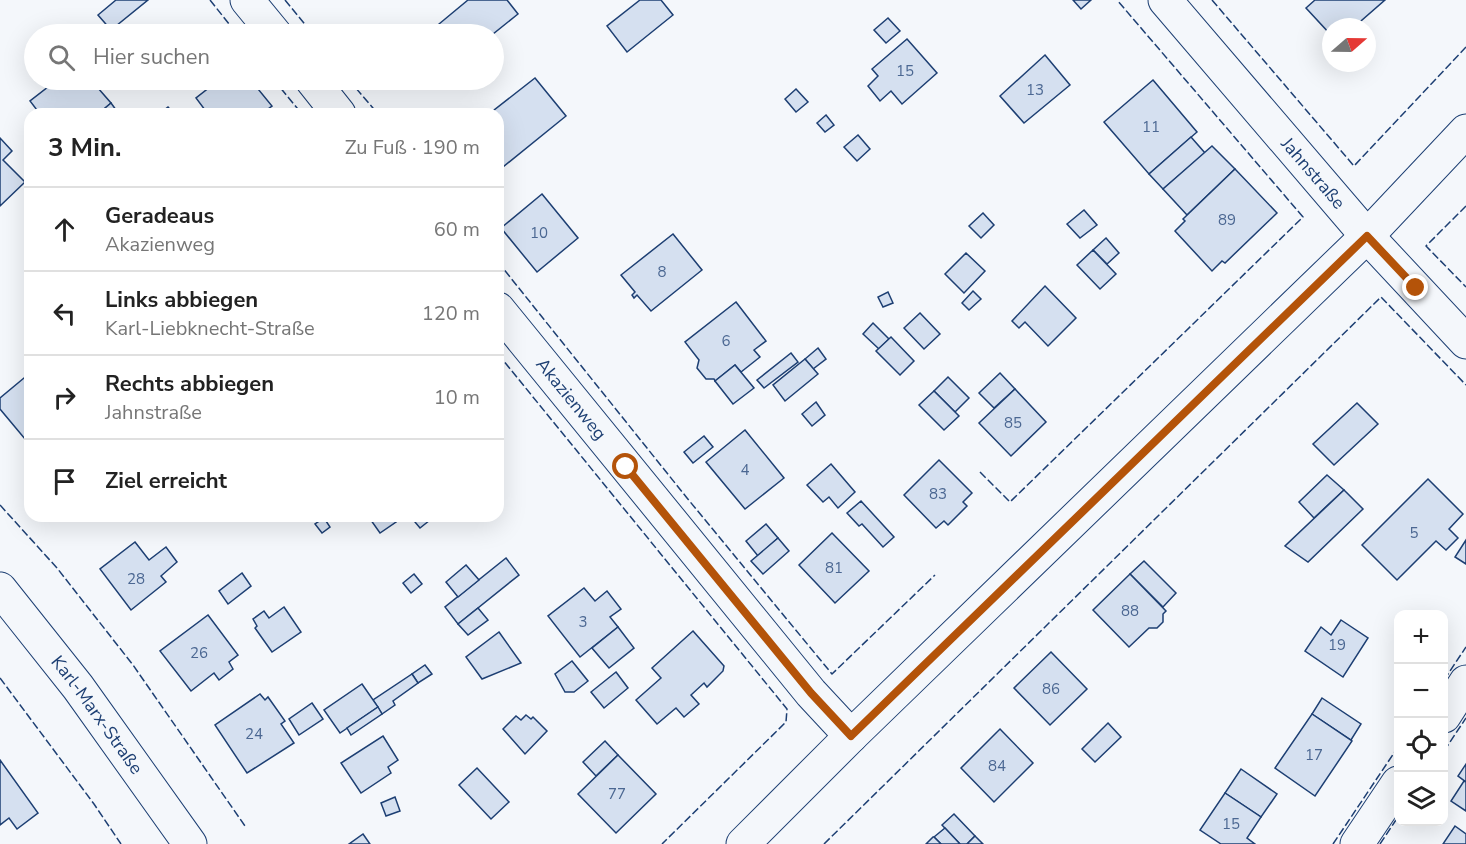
<!DOCTYPE html>
<html lang="de">
<meta charset="utf-8">
<style>
body{margin:0;font-family:"Nunito Sans",sans-serif;background:#f6f6f6;color:#222}
.controls{position:absolute;right:18px;bottom:18px;display:grid;overflow:hidden;border-radius:12px;box-shadow:0 6px 24px #0002}
.controls button{width:54px;height:54px;display:grid;place-items:center;padding:0;border:0;border-bottom:2px solid #e0e0e0;background:#fff;color:#222;font:30px sans-serif}
.compass{position:absolute;left:1322px;top:18px;width:54px;height:54px;border-radius:50%;background:#fff;box-shadow:0 6px 24px #0002;rotate:70deg}
.stop{position:absolute;width:18px;height:18px;margin:-14px;border:4px solid #b45309;border-radius:50%;background:#fff}
.stop.end{background:#b45309;border-color:#fff;box-shadow:0 2px 6px #0008}
.list{margin:0;padding:0;list-style:none}
h2{display:flex;justify-content:space-between;align-items:center;height:78px;margin:0;padding:0 24px;font-size:26px}
h2 small{font-size:20px;font-weight:400;color:#767676}
.list li{display:grid;grid-template-columns:39px 1fr auto;gap:18px;align-items:center;box-sizing:border-box;height:84px;padding:0 24px;border-top:2px solid #e0e0e0}
.list b{display:block;font-size:22px;white-space:nowrap}
.list p{margin:0;font-size:20px;white-space:nowrap;color:#767676}
.list em{font-size:20px;font-style:normal;color:#767676}
.icon{flex:none;width:33px;height:33px;fill:none;stroke:currentColor;stroke-width:2;stroke-linecap:round;stroke-linejoin:round}
.map{position:relative;flex:none;width:1466px;height:844px;overflow:hidden}
.search{position:absolute;background:#fff;box-shadow:0 6px 24px #0002;left:24px;top:24px;width:480px;height:66px;display:flex;align-items:center;gap:15px;box-sizing:border-box;padding:0 21px;border-radius:33px;color:#767676;font-size:22px}
.panel{position:absolute;background:#fff;box-shadow:0 6px 24px #0002;left:24px;top:108px;width:480px;height:414px;border-radius:18px}
.map>svg:first-child{display:block}
.building{fill:#d5e0f0;stroke:#1d3f73;stroke-width:1.5}
.lines{fill:none;stroke-linecap:round;stroke-linejoin:round}
.street-casing{stroke:#1d3f73;stroke-width:35}
.secondary-casing{stroke:#1d3f73;stroke-width:35}
.street{stroke:#f4f7fb;stroke-width:33}
.secondary{stroke:#f4f7fb;stroke-width:33}
.fence{stroke:#1d3f73;stroke-width:1.5;stroke-dasharray:8 3;stroke-linecap:butt}
.route{stroke:#b45309;stroke-width:8}
.labels{text-anchor:middle;stroke-width:4.5;stroke-linejoin:round;paint-order:stroke}
.number-label{font-size:15px;fill:#4b6792}
.street-label{font-size:18px;fill:#1d3f73;stroke:#f4f7fb}
</style>
<div class="map">
<svg width="1466" height="844" viewBox="0 0 1466 844">
<rect width="100%" height="100%" fill="#f4f7fb"/>
<!-- building -->
<g class="building">
<polygon points="116,0 148,0 111,30 98,15"/>
<polygon points="468,0 507,0 518,14 493,34 447,34 439,24"/>
<polygon points="640,0 661,0 673,15 627,52 607,26"/>
<polygon points="1073,0 1091,0 1081,9"/>
<polygon points="1315,0 1385,0 1354,27 1331,27 1331,35 1306,8"/>
<polygon points="888,18 900,31 886,43 874,30"/>
<polygon points="907,39 937,73 902,104 891,91 880,101 868,86 878,76 872,69"/>
<polygon points="1045,55 1070,85 1024,123 1000,96"/>
<polygon points="535,78 566,116 498,171 498,114 489,114"/>
<polygon points="57,80 91,80 111,103 98,114 40,114 30,101"/>
<polygon points="219,80 255,80 261,87 258,89 272,106 261,114 208,114 196,98"/>
<polygon points="1153,80 1197,132 1149,174 1104,122"/>
<polygon points="796,89 808,102 796,112 785,99"/>
<polygon points="111,103 119,114 98,114"/>
<polygon points="168,107 174,114 159,114"/>
<polygon points="826,115 834,125 825,132 817,123"/>
<polygon points="858,135 870,149 857,161 844,147"/>
<polygon points="1191,137 1205,153 1163,189 1149,174"/>
<polygon points="0,138 12,151 3,160 25,182 0,206"/>
<polygon points="1212,146 1235,169 1187,215 1163,189"/>
<polygon points="1235,169 1277,213 1225,263 1222,261 1212,271 1175,231 1185,221 1183,219"/>
<polygon points="542,194 578,238 537,272 501,228"/>
<polygon points="1084,210 1097,225 1080,238 1067,224"/>
<polygon points="983,213 994,225 981,238 969,226"/>
<polygon points="673,234 702,270 651,311 637,295 634,298 632,295 635,292 621,275"/>
<polygon points="1106,238 1119,253 1107,264 1093,250"/>
<polygon points="1093,250 1116,274 1100,289 1077,265"/>
<polygon points="966,253 985,271 964,293 945,274"/>
<polygon points="1045,286 1076,318 1048,346 1025,322 1019,328 1012,321"/>
<polygon points="973,291 981,299 969,310 962,303"/>
<polygon points="888,292 893,303 883,307 878,297"/>
<polygon points="736,302 766,341 754,350 760,357 741,372 735,365 715,381 714,379 706,379 697,368 699,360 685,342"/>
<polygon points="920,313 940,334 924,349 904,328"/>
<polygon points="873,323 889,339 879,349 863,334"/>
<polygon points="891,337 914,361 900,375 876,351"/>
<polygon points="818,348 826,359 813,369 805,359"/>
<polygon points="791,353 798,362 764,388 757,380"/>
<polygon points="805,359 818,374 785,401 773,385"/>
<polygon points="735,365 754,388 733,404 715,381"/>
<polygon points="30,373 30,445 0,409 0,398"/>
<polygon points="1000,373 1015,389 994,408 979,393"/>
<polygon points="948,377 969,398 955,412 934,391"/>
<polygon points="1015,389 1046,422 1011,456 979,423"/>
<polygon points="934,391 959,416 944,430 919,405"/>
<polygon points="816,402 825,415 812,426 802,414"/>
<polygon points="1357,403 1378,424 1334,465 1313,444"/>
<polygon points="745,430 784,478 745,509 706,462"/>
<polygon points="704,436 713,447 693,463 684,452"/>
<polygon points="939,460 972,493 963,502 967,506 948,525 944,521 936,528 904,495"/>
<polygon points="831,464 855,492 838,508 829,497 823,502 807,485"/>
<polygon points="1327,475 1344,490 1314,518 1299,502"/>
<polygon points="1428,479 1463,514 1449,529 1458,538 1446,550 1436,541 1397,580 1362,545"/>
<polygon points="1344,490 1363,509 1308,562 1285,546"/>
<polygon points="861,501 894,537 883,547 862,524 859,526 847,513"/>
<polygon points="368,516 392,516 396,522 380,533"/>
<polygon points="410,516 435,516 420,528"/>
<polygon points="324,518 330,527 322,533 315,524"/>
<polygon points="766,524 778,538 758,556 746,541"/>
<polygon points="832,533 869,571 835,603 799,565"/>
<polygon points="778,538 789,551 763,574 751,561"/>
<polygon points="1466,540 1466,564 1455,557"/>
<polygon points="135,542 149,560 166,547 177,562 161,576 166,582 131,610 100,569"/>
<polygon points="506,558 519,575 458,624 445,607"/>
<polygon points="1144,561 1176,593 1163,607 1130,574"/>
<polygon points="466,565 479,580 458,597 446,582"/>
<polygon points="242,573 251,586 228,604 219,591"/>
<polygon points="414,574 422,584 411,593 403,583"/>
<polygon points="1130,574 1166,611 1163,614 1163,622 1157,628 1149,628 1129,647 1093,610"/>
<polygon points="584,588 595,601 607,591 621,609 610,617 618,627 580,657 548,616"/>
<polygon points="284,607 301,632 272,652 255,628 257,626 253,619 264,611 269,618"/>
<polygon points="478,608 488,620 468,635 458,624"/>
<polygon points="208,615 238,655 229,662 233,669 219,680 214,673 191,691 160,651"/>
<polygon points="1341,620 1368,638 1343,677 1305,651 1321,627 1331,635"/>
<polygon points="618,627 634,648 609,668 592,648"/>
<polygon points="693,631 724,666 723,671 707,687 704,683 691,695 699,704 684,717 676,708 657,724 636,700 661,678 652,668"/>
<polygon points="499,632 521,663 482,679 466,657"/>
<polygon points="1051,652 1087,689 1050,725 1014,688"/>
<polygon points="572,661 588,681 574,692 565,692 555,674"/>
<polygon points="425,665 432,674 418,683 412,674"/>
<polygon points="616,672 628,688 604,708 591,692"/>
<polygon points="412,674 418,683 393,701 395,705 382,714 373,700"/>
<polygon points="362,684 378,707 340,733 324,710"/>
<polygon points="260,694 265,700 268,697 285,721 281,724 294,743 247,773 215,725"/>
<polygon points="1322,698 1361,724 1351,740 1312,714"/>
<polygon points="312,703 323,719 299,735 289,719"/>
<polygon points="378,707 382,714 351,735 347,728"/>
<polygon points="1312,714 1352,741 1315,796 1275,768"/>
<polygon points="526,715 531,719 533,717 547,731 525,754 503,729 516,716 521,720"/>
<polygon points="1108,723 1121,737 1095,762 1082,749"/>
<polygon points="1000,729 1033,763 994,802 961,768"/>
<polygon points="383,736 398,760 388,767 391,773 361,793 341,763"/>
<polygon points="605,741 618,755 596,776 583,762"/>
<polygon points="618,755 656,794 616,833 578,794"/>
<polygon points="0,760 38,813 17,829 9,818 0,825"/>
<polygon points="1466,764 1466,782 1458,776"/>
<polygon points="477,768 509,802 491,819 459,785"/>
<polygon points="1241,769 1277,794 1261,817 1225,793"/>
<polygon points="1464,781 1466,782 1466,811 1451,801"/>
<polygon points="1225,793 1261,817 1247,838 1255,844 1221,844 1200,830"/>
<polygon points="395,797 400,811 386,816 381,803"/>
<polygon points="954,814 975,836 967,844 960,844 942,825"/>
<polygon points="1455,826 1466,834 1466,844 1443,844"/>
<polygon points="945,828 960,844 941,844 934,837"/>
<polygon points="363,834 370,844 349,844"/>
<polygon points="975,836 983,844 967,844"/>
<polygon points="933,837 934,837 941,844 926,844"/>
</g>
<g class="lines">
<defs>
<g id="street">
<polyline points="247,0 275,34"/>
<path id="s1" d="M 1165,0 L 1367,236 L 1466,342"/>
<polyline points="312,80 339,114"/>
<path id="s2" d="M 498,309 L 811,693 L 851,736"/>
<path id="s3" d="M 0,589 L 78,687 L 190,844"/>
<polyline points="1444,716 1466,682"/>
<polyline points="1357,844 1398,783"/>
</g>
<polyline id="secondary" points="743,844 851,736 1367,236 1466,131"/>
</defs>
<!-- street casing -->
<use href="#street" class="street-casing"/>
<!-- secondary casing -->
<use href="#secondary" class="secondary-casing"/>
<!-- street -->
<use href="#street" class="street"/>
<!-- secondary -->
<use href="#secondary" class="secondary"/>
<!-- fence -->
<g class="fence">
<polyline points="210,0 237,34"/>
<polyline points="285,0 313,34"/>
<polyline points="1212,0 1354,166 1466,47"/>
<polyline points="274,80 302,114"/>
<polyline points="349,80 378,114"/>
<polyline points="1466,206 1426,246 1466,287"/>
<polyline points="498,262 687,498 832,674 935,575"/>
<polyline points="498,354 787,709 786,722 662,844"/>
<polyline points="980,472 1010,502 1303,217 1117,0"/>
<polyline points="0,505 57,568 133,665 245,826"/>
<polyline points="0,678 94,804 121,844"/>
<polyline points="1444,680 1466,647"/>
<polyline points="1444,751 1466,718"/>
<polyline points="824,844 1381,297 1466,385"/>
<polyline points="1333,844 1398,747"/>
<polyline points="1380,844 1398,817"/>
</g>
</g>
<g class="lines">
<!-- route -->
<polyline class="route" points="626,467 811,693 851,736 1367,236 1416,288"/>
</g>
<g class="labels">
<!-- number labels -->
<g class="number-label">
<text x="905" y="76">15</text>
<text x="1035" y="95">13</text>
<text x="1151" y="132">11</text>
<text x="1227" y="225">89</text>
<text x="539" y="238">10</text>
<text x="662" y="277">8</text>
<text x="726" y="346">6</text>
<text x="1013" y="428">85</text>
<text x="745" y="475">4</text>
<text x="938" y="499">83</text>
<text x="1414" y="538">5</text>
<text x="834" y="573">81</text>
<text x="136" y="584">28</text>
<text x="1130" y="616">88</text>
<text x="583" y="627">3</text>
<text x="1337" y="650">19</text>
<text x="199" y="658">26</text>
<text x="1051" y="694">86</text>
<text x="254" y="739">24</text>
<text x="1314" y="760">17</text>
<text x="997" y="771">84</text>
<text x="617" y="799">77</text>
<text x="1231" y="829">15</text>
</g>
<!-- street labels -->
<g class="street-label">
<text dy="6" stroke="none"><textPath href="#s1" startOffset="228">Jahnstraße</textPath></text>
<text dy="6" stroke="none"><textPath href="#s2" startOffset="116">Akazienweg</textPath></text>
<text dy="6" stroke="none"><textPath href="#s3" startOffset="159">Karl-Marx-Straße</textPath></text>
</g>
</g>
</svg>
<div class="controls">
<button>+</button>
<button>−</button>
<button><svg class="icon" aria-label="locate" viewBox="0 0 24 24"><circle cx="12" cy="12" r="6"/><path d="M12 2v4M12 18v4M2 12h4M18 12h4"/></svg></button>
<button><svg class="icon" aria-label="layers" viewBox="0 0 24 24"><path d="M12 4l9 5-9 5-9-5zM3 14l9 5 9-5"/></svg></button>
</div>
<svg class="compass" viewBox="-18 -18 36 36"><path d="M0-13l5 13h-10z" fill="#e53935"/><path d="M0 13l5-13h-10z" fill="#767676"/></svg>
<div class="stop" style="left:626px;top:467px"></div>
<div class="stop end" style="left:1416px;top:288px"></div>
<div class="search"><svg class="icon" aria-label="search" viewBox="0 0 24 24"><circle cx="10" cy="10" r="6"/><path d="M15 15l6 6"/></svg>Hier suchen</div>
<section class="panel">
<h2>3 Min.<small>Zu Fuß · 190 m</small></h2>
<ul class="list">
<li><svg class="icon" aria-label="ahead" viewBox="0 0 24 24"><path d="M12 20V5M6 11l6-6 6 6"/></svg><div><b>Geradeaus</b><p>Akazienweg</p></div><em>60 m</em></li>
<li><svg class="icon" aria-label="left" viewBox="0 0 24 24"><path d="M17 20v-9H6M10 6l-5 5 5 5"/></svg><div><b>Links abbiegen</b><p>Karl-Liebknecht-Straße</p></div><em>120 m</em></li>
<li><svg class="icon" aria-label="right" viewBox="0 0 24 24"><path d="M7 20v-9h11M14 6l5 5-5 5"/></svg><div><b>Rechts abbiegen</b><p>Jahnstraße</p></div><em>10 m</em></li>
<li><svg class="icon" aria-label="arrive" viewBox="0 0 24 24"><path d="M6 21V4h12l-3 4 3 4H6"/></svg><div><b>Ziel erreicht</b></div></li>
</ul>
</section>
</div>
